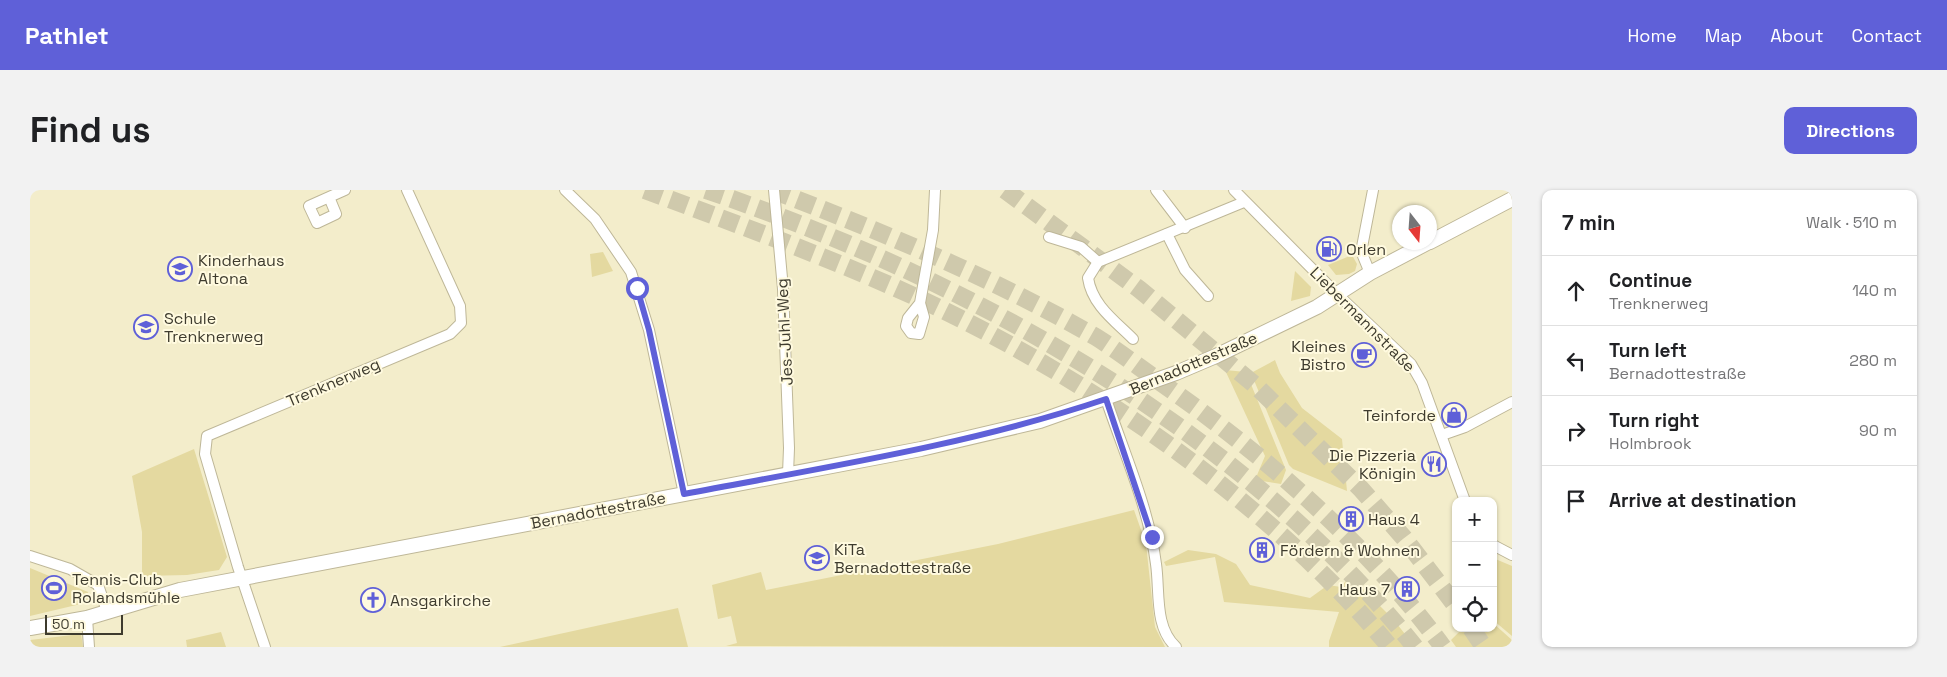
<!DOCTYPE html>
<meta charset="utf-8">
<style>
body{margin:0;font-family:"Space Grotesk",sans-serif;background:#f2f2f2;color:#202124}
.controls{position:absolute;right:15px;bottom:15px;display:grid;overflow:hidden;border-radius:10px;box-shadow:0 1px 4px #0004}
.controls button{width:45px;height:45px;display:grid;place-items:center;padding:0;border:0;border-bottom:1px solid #e0e0e0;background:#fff;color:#202124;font:25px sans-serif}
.compass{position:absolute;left:1362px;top:15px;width:45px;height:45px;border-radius:50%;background:#fff;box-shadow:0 1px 4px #0004;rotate:163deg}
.scale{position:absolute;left:15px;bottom:12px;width:78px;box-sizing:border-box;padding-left:5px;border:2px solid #3e3b2e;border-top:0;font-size:14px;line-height:18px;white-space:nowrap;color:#3e3b2e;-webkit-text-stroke:4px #fffadf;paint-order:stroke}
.stop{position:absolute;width:15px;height:15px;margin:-11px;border:4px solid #5f60d8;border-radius:50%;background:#fff}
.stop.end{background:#5f60d8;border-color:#fff;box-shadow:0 1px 5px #0008}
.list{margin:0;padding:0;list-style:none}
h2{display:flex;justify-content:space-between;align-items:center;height:65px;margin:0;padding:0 20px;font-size:21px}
h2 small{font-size:16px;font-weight:400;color:#757577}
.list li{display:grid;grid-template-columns:32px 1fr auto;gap:15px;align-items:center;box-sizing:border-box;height:70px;padding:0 20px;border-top:1px solid #e0e0e0}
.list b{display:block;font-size:19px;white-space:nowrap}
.list p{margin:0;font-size:16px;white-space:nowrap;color:#757577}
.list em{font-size:16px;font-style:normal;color:#757577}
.icon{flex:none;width:28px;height:28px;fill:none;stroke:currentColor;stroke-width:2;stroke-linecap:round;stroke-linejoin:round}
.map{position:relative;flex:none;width:1482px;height:457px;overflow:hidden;border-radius:10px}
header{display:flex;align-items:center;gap:30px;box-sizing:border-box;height:70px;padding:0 25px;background:#5f60d8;color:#fff}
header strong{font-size:24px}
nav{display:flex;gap:28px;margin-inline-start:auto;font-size:18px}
.intro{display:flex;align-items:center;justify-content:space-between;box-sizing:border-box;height:120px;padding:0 30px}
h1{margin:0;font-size:35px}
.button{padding:12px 22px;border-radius:10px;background:#5f60d8;color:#fff;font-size:18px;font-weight:700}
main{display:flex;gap:30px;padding:0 30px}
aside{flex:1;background:#fff;border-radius:10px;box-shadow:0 1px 4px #0004}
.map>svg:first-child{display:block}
.green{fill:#e4d9a0}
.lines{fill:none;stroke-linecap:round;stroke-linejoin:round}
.highway-tunnel{stroke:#cfc9ac;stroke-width:18;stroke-dasharray:18 9;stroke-linecap:butt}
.street-casing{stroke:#beb798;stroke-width:12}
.secondary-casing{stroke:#beb798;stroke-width:16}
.street{stroke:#fff;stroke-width:10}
.secondary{stroke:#fff;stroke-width:14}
.route{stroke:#5f60d8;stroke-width:6}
.labels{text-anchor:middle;stroke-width:4;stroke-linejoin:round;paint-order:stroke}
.poi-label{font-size:16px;fill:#3e3b2e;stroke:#fffadf;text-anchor:start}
.street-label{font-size:16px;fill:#3e3b2e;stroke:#fffadf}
</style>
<header>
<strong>Pathlet</strong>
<nav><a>Home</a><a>Map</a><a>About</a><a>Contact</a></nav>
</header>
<div class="intro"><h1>Find us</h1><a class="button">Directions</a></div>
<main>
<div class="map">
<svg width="1482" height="457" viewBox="0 0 1482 457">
<rect width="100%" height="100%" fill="#f3edcb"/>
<!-- green -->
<g class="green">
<polygon points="573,62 583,81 562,87 560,64"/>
<polygon points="1322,65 1327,74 1325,81 1319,84 1306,85 1298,75"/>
<polygon points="1265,81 1281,97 1280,106 1261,111"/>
<polygon points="1245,170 1250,183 1272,218 1312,249 1317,301 1263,279 1259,275 1221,183"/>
<polygon points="1195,180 1216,182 1256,280 1251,294 1225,290 1235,266"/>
<polygon points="164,259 197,367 189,380 157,385 112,386 112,342 102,286"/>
<polygon points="1104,320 1116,354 1125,437 1135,457 696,456 707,453 701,426 688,429 682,395 731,382 736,400 968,354"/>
<polygon points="1158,360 1186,364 1206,374 1220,395 1280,408 1298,395 1311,397 1320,386 1364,430 1385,457 1299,457 1299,451 1309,422 1194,412 1185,367 1136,376 1134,372"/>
<polygon points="1463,368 1482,376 1482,446 1463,430"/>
<polygon points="0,378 58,402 59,412 0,426"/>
<polygon points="648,418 658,457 470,457"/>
<polygon points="1463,433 1482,450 1482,457 1426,457 1421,450 1433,438 1463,438"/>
<polygon points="191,442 196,457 157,457 156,450"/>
<polygon points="51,444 53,457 0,457 0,450"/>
</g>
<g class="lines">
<!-- highway-tunnel -->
<g class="highway-tunnel">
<path d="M 615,0 C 706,34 799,67 888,108 C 1059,188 1238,311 1360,457"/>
<path d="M 676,0 C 938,89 1210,238 1385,457"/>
<path d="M 742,0 C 853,42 963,88 1066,147 C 1088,161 1109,177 1130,192 C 1236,266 1336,353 1413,457"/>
<polyline points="975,0 1109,99 1225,195 1331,299 1374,348 1426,416"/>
<polyline points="1441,438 1454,457"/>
</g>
<defs>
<g id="street">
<polyline points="535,0 565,29 601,82 619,140 654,304"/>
<polyline points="744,0 753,99 759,258 758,284"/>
<polyline points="1126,0 1155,38"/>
<polyline points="1204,0 1308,105 1381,174 1392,193 1435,311"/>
<polyline points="299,7 306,24 287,33 279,16 315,0"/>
<polyline points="1137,44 1155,80 1178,106"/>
<polyline points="1019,47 1051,57 1068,72"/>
<polyline points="1340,83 1333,66 1332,57 1343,0"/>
<polyline points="890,113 878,128 876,136 881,143 889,144 894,127 890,113 903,40 905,0"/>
<path d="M 1103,149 C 1085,131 1062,115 1058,88 L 1068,72 L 1214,12"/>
<path d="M 1076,209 C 1094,263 1119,318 1126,374 C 1130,401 1124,437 1146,457"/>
<polyline points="1412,245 1435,237 1482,212"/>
<polyline points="1463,355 1482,365"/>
<polyline points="0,366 40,379 68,395 77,421"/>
<polyline points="57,428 59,457"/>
<polyline points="235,457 208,377 175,264 177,246 420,144 431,133 430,116 377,0"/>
</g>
<g id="secondary">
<polyline points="1400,52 1482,9"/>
<polyline points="0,438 57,428 150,400 891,259 1010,231 1146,183 1186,166 1287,117 1340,83 1399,52"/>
</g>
</defs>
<!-- street casing -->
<use href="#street" class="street-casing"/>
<!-- secondary casing -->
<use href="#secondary" class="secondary-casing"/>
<!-- street -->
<use href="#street" class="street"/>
<!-- secondary -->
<use href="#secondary" class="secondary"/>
</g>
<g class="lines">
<!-- route -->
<path class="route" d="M 607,98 L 619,140 L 654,304 C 796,277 939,255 1076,209 L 1122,347"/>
</g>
<!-- icons -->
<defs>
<symbol id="fuel-ring" viewBox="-11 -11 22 22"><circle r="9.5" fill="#fffadf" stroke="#5f60d8" stroke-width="1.5"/><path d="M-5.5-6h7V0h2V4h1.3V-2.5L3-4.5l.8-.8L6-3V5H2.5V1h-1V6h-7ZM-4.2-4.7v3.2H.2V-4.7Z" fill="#5f60d8"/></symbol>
<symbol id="school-ring" viewBox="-11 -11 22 22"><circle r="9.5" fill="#fffadf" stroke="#5f60d8" stroke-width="1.5"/><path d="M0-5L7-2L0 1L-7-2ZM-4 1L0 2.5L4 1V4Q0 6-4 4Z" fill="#5f60d8"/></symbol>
<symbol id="cafe-ring" viewBox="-11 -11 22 22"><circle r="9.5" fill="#fffadf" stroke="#5f60d8" stroke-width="1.5"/><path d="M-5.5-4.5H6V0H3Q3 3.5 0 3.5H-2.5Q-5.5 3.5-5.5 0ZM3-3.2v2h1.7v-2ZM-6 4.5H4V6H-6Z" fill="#5f60d8"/></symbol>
<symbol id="shop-ring" viewBox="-11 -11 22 22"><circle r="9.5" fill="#fffadf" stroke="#5f60d8" stroke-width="1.5"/><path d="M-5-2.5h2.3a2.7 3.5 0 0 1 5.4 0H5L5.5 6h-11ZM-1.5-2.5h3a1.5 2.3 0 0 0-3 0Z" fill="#5f60d8"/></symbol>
<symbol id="restaurant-ring" viewBox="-11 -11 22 22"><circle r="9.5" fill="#fffadf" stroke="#5f60d8" stroke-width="1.5"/><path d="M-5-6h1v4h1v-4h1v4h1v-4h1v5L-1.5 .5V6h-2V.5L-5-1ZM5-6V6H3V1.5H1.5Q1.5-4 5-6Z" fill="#5f60d8"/></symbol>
<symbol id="building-ring" viewBox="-11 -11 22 22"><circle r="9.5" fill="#fffadf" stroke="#5f60d8" stroke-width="1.5"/><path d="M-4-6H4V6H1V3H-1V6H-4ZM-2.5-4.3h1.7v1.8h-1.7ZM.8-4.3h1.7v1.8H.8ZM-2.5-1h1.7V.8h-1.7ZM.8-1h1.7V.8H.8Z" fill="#5f60d8"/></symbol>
<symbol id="stadium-ring" viewBox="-11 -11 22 22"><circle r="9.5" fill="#fffadf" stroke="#5f60d8" stroke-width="1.5"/><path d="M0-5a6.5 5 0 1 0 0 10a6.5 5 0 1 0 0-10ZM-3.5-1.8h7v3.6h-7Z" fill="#5f60d8"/></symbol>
<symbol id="church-ring" viewBox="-11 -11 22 22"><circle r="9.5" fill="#fffadf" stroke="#5f60d8" stroke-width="1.5"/><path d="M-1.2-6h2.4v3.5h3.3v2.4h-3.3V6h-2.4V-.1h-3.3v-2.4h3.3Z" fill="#5f60d8"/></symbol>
</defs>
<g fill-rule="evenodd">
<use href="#fuel-ring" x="1285" y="45" width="28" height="28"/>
<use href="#school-ring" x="136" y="65" width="28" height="28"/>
<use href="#school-ring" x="102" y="123" width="28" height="28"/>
<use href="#cafe-ring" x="1320" y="151" width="28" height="28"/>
<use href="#shop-ring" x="1410" y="211" width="28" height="28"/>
<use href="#restaurant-ring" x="1390" y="260" width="28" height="28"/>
<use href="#building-ring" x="1307" y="315" width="28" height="28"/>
<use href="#building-ring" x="1218" y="346" width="28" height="28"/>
<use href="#school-ring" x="773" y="354" width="28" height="28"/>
<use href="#stadium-ring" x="10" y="384" width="28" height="28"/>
<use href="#building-ring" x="1363" y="385" width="28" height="28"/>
<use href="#church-ring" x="329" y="396" width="28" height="28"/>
</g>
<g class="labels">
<!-- poi labels -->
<g class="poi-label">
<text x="1316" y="65">Orlen</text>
<text x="168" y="76">Kinderhaus<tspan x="168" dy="18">Altona</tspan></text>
<text x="134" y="134">Schule<tspan x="134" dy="18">Trenknerweg</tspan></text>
<text x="1316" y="162" text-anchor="end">Kleines<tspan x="1316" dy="18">Bistro</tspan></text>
<text x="1406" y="231" text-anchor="end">Teinforde</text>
<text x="1386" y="271" text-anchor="end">Die Pizzeria<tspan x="1386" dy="18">Königin</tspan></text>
<text x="1338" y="335">Haus 4</text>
<text x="804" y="365">KiTa<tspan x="804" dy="18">Bernadottestraße</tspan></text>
<text x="1250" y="366">Fördern &amp; Wohnen</text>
<text x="42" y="395">Tennis-Club<tspan x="42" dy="18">Rolandsmühle</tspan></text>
<text x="1360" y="405" text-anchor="end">Haus 7</text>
<text x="360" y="416">Ansgarkirche</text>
</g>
<!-- street labels -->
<g class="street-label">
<text transform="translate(1333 129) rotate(45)" y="6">Liebermannstraße</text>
<text transform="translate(754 142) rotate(-93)" y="6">Jes-Juhl-Weg</text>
<text transform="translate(1163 173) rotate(-23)" y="6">Bernadottestraße</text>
<text transform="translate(303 192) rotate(-23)" y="6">Trenknerweg</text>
<text transform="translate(568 320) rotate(-11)" y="6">Bernadottestraße</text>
</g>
</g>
</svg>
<div class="controls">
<button>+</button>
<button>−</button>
<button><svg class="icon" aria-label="locate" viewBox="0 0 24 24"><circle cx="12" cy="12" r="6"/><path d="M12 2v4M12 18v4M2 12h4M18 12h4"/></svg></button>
</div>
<svg class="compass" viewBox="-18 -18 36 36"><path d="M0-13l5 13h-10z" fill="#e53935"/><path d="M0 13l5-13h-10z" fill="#757577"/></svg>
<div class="scale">50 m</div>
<div class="stop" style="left:607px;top:98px"></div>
<div class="stop end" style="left:1122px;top:347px"></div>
</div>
<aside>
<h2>7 min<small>Walk · 510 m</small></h2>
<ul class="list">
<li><svg class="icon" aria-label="ahead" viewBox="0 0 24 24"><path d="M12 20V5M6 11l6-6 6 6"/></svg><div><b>Continue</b><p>Trenknerweg</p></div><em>140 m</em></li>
<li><svg class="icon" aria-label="left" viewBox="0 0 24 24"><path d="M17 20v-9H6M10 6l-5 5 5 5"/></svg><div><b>Turn left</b><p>Bernadottestraße</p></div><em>280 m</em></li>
<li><svg class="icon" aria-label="right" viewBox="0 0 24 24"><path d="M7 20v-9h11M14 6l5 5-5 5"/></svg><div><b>Turn right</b><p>Holmbrook</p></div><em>90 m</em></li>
<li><svg class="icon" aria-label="arrive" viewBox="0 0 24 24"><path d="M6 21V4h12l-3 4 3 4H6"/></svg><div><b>Arrive at destination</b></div></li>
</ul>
</aside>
</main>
